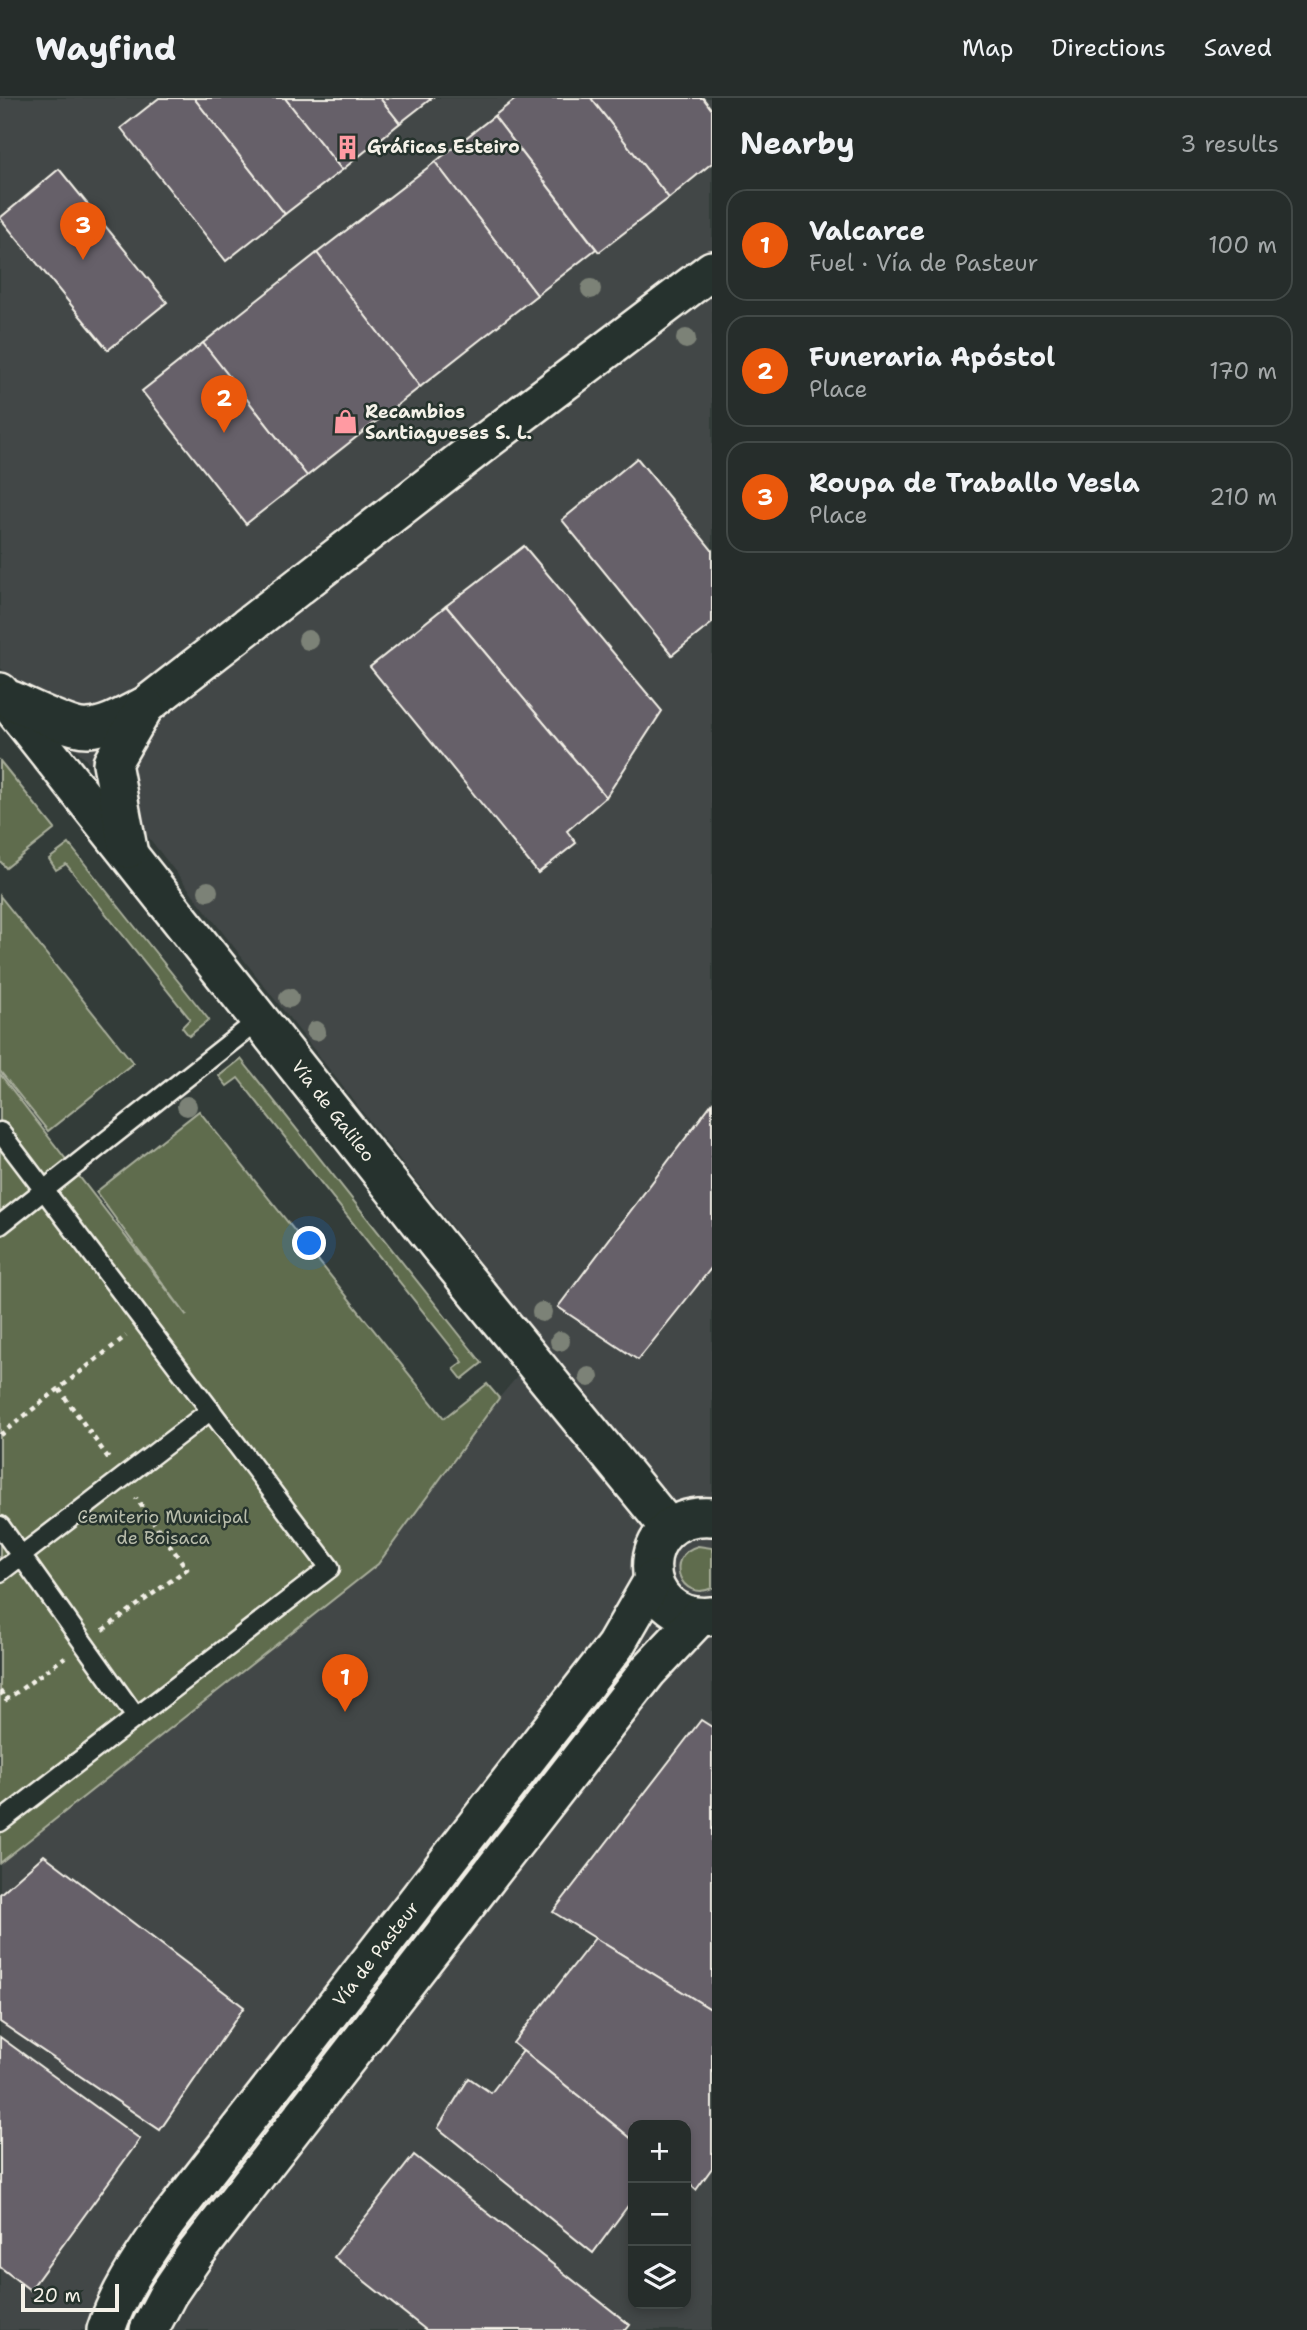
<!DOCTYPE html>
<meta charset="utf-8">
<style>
body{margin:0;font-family:"Shantell Sans",sans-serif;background:#2e3533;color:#f1f3f6}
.controls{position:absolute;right:21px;bottom:21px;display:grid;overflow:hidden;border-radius:14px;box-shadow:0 4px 10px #0003}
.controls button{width:63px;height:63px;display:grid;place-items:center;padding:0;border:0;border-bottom:2px solid #424947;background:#262d2b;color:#f1f3f6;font:35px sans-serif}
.scale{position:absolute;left:21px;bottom:18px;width:98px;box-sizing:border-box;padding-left:7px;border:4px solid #f4f1e8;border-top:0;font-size:19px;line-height:24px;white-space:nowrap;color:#f4f1e8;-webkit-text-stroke:5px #26332d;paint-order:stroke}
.you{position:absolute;left:310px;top:1146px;width:24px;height:24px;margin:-18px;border:5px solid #fff;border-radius:50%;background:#1a73e8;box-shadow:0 0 0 10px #1a73e833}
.badge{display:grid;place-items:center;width:46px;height:46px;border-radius:50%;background:#ea580c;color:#fff;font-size:23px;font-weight:700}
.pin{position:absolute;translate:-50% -58px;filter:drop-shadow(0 2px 4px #0008)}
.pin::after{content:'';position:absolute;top:37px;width:24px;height:21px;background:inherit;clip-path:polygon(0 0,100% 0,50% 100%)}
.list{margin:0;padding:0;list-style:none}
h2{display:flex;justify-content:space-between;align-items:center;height:91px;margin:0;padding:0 28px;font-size:30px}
h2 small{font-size:23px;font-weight:400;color:#a4a8a9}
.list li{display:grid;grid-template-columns:46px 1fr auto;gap:21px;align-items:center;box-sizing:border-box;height:112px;margin:0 14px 14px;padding:0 14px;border:2px solid #424947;border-radius:21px}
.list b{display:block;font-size:26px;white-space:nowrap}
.list p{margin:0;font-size:23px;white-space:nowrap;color:#a4a8a9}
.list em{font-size:23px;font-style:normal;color:#a4a8a9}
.icon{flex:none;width:38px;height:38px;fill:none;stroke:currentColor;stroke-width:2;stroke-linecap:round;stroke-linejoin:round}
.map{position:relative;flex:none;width:712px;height:2232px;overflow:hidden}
header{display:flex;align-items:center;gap:42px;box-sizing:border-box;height:98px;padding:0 35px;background:#262d2b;border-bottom:2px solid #424947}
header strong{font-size:33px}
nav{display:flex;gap:38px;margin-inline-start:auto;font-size:24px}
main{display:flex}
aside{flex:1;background:#262d2b}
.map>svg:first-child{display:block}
.built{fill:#424747;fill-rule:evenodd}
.green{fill:#5e6c4e;stroke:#a9ae9b;stroke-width:2}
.building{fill:#666069;stroke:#f4f1e8;stroke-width:2}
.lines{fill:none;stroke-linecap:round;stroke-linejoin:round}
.lane-casing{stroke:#f4f1e8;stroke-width:23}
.street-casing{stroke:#f4f1e8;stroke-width:42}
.path{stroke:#f4f1e8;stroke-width:4.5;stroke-dasharray:5 5;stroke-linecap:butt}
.lane{stroke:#26332d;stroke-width:18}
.street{stroke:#26332d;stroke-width:37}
.tree{fill:#7c8277}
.labels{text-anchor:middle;stroke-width:5;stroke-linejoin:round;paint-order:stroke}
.poi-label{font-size:18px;font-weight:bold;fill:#f4f1e8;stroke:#26332d;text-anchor:start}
.street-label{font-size:18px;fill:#f4f1e8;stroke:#26332d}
.park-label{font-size:18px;fill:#b8bcaa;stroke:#26332d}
</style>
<header>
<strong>Wayfind</strong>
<nav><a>Map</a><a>Directions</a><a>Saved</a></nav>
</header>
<main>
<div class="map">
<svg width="712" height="2232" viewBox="0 0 712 2232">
<rect width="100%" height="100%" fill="#333c39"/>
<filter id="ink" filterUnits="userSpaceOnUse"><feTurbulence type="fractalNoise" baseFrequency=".0143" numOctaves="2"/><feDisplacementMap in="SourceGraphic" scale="14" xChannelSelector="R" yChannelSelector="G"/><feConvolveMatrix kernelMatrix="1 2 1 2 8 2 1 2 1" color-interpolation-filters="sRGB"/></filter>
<g filter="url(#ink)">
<!-- built -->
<path class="built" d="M 0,0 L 712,0 L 712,2232 L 0,2232 L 0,1765 L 378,1466 L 499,1300 L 544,1247 L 100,677 L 0,569 ZM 633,2027 L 686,2027 L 686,2206 L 633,2206 Z"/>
<!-- green -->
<g class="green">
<polygon points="0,663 55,731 6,770 0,763"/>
<polygon points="69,746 209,922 189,938 182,929 190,921 66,766 56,772 49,761"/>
<polygon points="0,798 133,965 48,1033 0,973"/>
<polygon points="241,961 482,1265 462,1281 454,1271 463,1264 238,980 227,988 219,978"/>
<polygon points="0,976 187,1218 96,1094 199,1013 444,1320 487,1286 499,1300 378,1466 0,1765"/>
<path d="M 698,1448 L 712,1450 L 712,1490 C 681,1505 662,1458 698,1448 Z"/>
</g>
<!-- building -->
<g class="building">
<polygon points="159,0 194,0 285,116 226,163 121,30"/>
<polygon points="194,0 285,0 342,72 285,116"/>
<polygon points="285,0 380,0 400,25 342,72"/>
<polygon points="380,0 432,0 400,25"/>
<polygon points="517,0 591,0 669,100 599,154 494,18"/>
<polygon points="591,0 703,0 712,12 712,65 669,100"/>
<polygon points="494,18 596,151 537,197 435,64"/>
<polygon points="435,64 537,197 420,289 317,155"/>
<polygon points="59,71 167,204 108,252 0,120"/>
<polygon points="317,155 420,289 307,378 203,245"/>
<polygon points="203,245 307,378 246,426 142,293"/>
<polygon points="637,360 712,452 712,525 672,557 562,422"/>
<polygon points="524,448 662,613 606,699 446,508"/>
<polygon points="446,508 606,699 567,733 576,745 538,775 370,569"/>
<polygon points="712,1005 712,1169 638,1262 558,1209"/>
<polygon points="701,1622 712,1629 712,1912 553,1814"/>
<polygon points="44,1757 244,1909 160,2032 0,1924 0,1796"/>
<polygon points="595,1840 712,1912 712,2070 696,2092 686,2083 686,2027 633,2027 633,2042 513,1945"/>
<polygon points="0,1939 140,2041 30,2192 0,2169"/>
<polygon points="523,1953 633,2042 633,2101 593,2155 438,2030 469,1980 491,1995"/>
<polygon points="414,2057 630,2227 626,2232 426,2232 334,2159"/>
</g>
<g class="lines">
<defs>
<g id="lane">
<polyline points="0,1034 330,1470 0,1724"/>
<polyline points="0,1127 260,921"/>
<polyline points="0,1428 136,1619"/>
<polyline points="0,1474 211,1312"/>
</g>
<g id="street">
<polyline points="0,594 438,1147 669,1430"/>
<path d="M 11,602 C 27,609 73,632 88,630 C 108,629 128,616 145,608 L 486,343 L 712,172"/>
<polyline points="128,751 112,665 145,608"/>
<path d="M 712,1419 C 630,1413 633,1526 712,1518"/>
<path d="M 106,2232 C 119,2192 144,2158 167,2124 L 615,1548 L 653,1482"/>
<polyline points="149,2232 168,2196 196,2155 648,1573 699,1519"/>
</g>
</defs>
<!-- lane casing -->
<use href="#lane" class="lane-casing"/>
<!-- street casing -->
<use href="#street" class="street-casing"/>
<!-- path -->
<g class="path">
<polyline points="59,1291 109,1361"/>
<polyline points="0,1337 126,1238"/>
<polyline points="103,1532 187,1471 136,1400"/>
<polyline points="0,1593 6,1602 65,1559"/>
</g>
<!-- lane -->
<use href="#lane" class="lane"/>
<!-- street -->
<use href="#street" class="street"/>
</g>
<!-- trees -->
<g class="tree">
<circle cx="591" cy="191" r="10"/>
<circle cx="686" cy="241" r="10"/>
<circle cx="308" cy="542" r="10"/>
<circle cx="208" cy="793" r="10"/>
<circle cx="289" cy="900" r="10"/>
<circle cx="316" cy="933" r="10"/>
<circle cx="187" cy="1008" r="10"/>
<circle cx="542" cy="1214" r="10"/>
<circle cx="560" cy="1243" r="10"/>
<circle cx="589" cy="1279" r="10"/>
</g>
</g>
<!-- icons -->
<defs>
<symbol id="building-bare" viewBox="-9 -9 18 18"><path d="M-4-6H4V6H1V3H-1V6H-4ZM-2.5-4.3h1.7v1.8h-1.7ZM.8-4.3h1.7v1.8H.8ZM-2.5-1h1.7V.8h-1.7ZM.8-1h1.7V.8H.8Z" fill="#ff9aa2" stroke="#26332d" stroke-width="2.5" paint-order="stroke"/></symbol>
<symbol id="shop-bare" viewBox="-9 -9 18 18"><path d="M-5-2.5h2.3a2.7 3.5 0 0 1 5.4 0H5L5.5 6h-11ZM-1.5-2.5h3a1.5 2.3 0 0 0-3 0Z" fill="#ff9aa2" stroke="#26332d" stroke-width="2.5" paint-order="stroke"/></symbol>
</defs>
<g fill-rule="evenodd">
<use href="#building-bare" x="330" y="32" width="35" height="35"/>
<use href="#shop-bare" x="328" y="306" width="35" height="35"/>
</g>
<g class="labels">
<!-- poi labels -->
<g class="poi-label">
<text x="367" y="55">Gráficas Esteiro</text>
<text x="365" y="320">Recambios<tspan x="365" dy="21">Santiagueses S. L.</tspan></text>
</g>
<!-- street labels -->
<g class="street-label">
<text transform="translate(333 1013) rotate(52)" y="6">Vía de Galileo</text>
<text transform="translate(376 1856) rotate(-52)" y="6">Vía de Pasteur</text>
</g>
<!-- park labels -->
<g class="park-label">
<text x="163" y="1425">Cemiterio Municipal<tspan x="163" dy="21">de Boisaca</tspan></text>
</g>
</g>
</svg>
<div class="controls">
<button>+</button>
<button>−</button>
<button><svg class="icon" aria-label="layers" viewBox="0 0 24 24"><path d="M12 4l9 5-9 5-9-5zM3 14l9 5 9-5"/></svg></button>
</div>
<div class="scale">20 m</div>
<div class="you"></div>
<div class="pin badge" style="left:345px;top:1614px">1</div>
<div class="pin badge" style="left:224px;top:335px">2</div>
<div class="pin badge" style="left:83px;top:162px">3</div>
</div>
<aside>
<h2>Nearby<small>3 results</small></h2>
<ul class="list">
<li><span class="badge">1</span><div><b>Valcarce</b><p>Fuel · Vía de Pasteur</p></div><em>100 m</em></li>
<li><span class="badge">2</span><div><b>Funeraria Apóstol</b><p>Place</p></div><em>170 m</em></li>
<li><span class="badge">3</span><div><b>Roupa de Traballo Vesla</b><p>Place</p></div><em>210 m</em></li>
</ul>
</aside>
</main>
